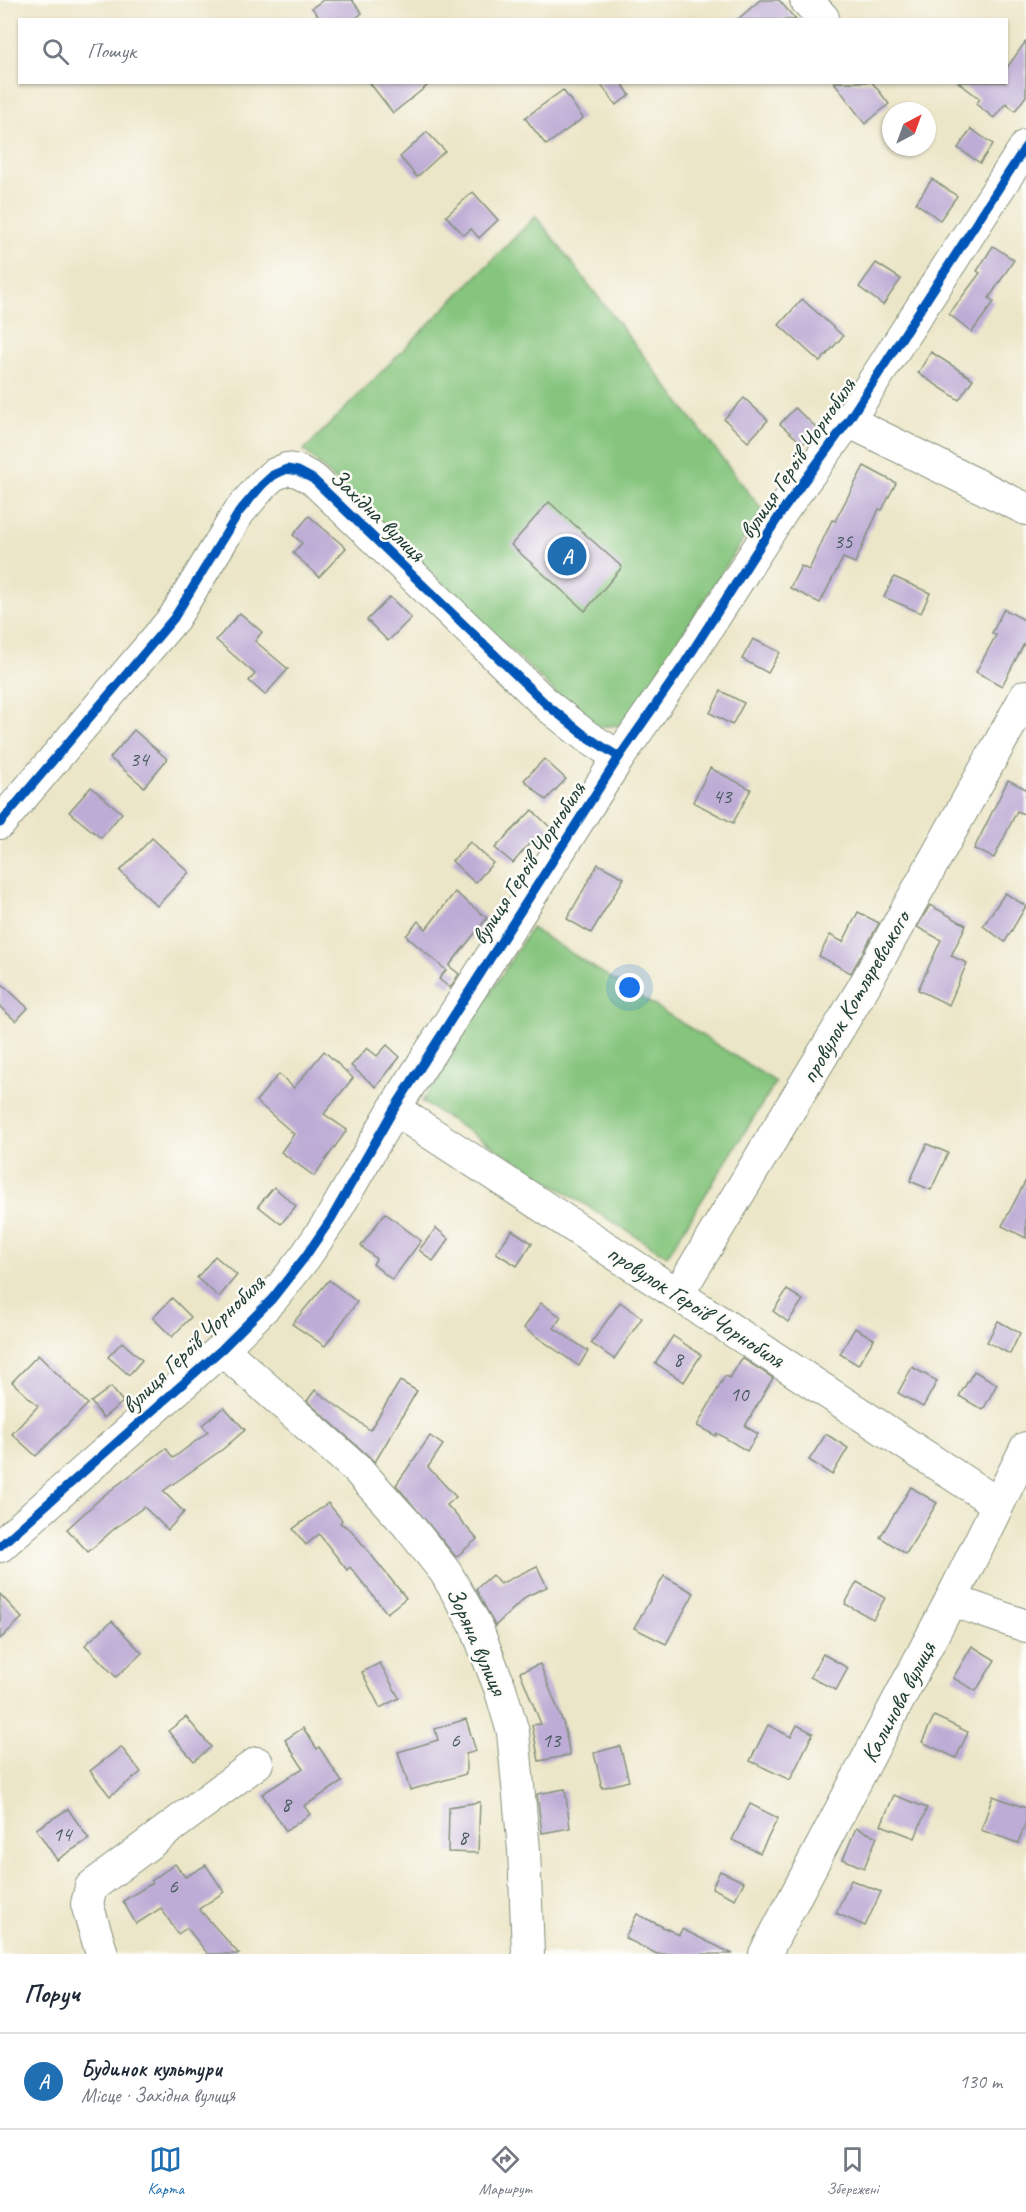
<!DOCTYPE html>
<html lang="uk">
<meta charset="utf-8">
<style>
body{margin:0;font-family:Caveat,sans-serif;background:#f6f6f7;color:#1f2937}
.compass{position:absolute;left:882px;top:102px;width:54px;height:54px;border-radius:50%;background:#fff;box-shadow:0 2px 4px #0004;rotate:41deg}
.you{position:absolute;left:630px;top:988px;width:21px;height:21px;margin:-15px;border:4px solid #fff;border-radius:50%;background:#1a73e8;box-shadow:0 0 0 9px #1a73e833}
.badge{display:grid;place-items:center;width:39px;height:39px;border-radius:50%;background:#1f6fb2;color:#fff;font-size:20px;font-weight:700}
.pin{position:absolute;translate:-50% -50%;border:3px solid #fff;box-shadow:0 2px 6px #0006}
.list{margin:0;padding:0;list-style:none}
h2{display:flex;justify-content:space-between;align-items:center;height:78px;margin:0;padding:0 24px;font-size:26px}
h2 small{font-size:20px;font-weight:400;color:#747a83}
.list li{display:grid;grid-template-columns:39px 1fr auto;gap:18px;align-items:center;box-sizing:border-box;height:96px;padding:0 24px;border-top:2px solid #e0e1e3}
.list b{display:block;font-size:22px;white-space:nowrap}
.list p{margin:0;font-size:20px;white-space:nowrap;color:#747a83}
.list em{font-size:20px;font-style:normal;color:#747a83}
.icon{flex:none;width:33px;height:33px;fill:none;stroke:currentColor;stroke-width:2;stroke-linecap:round;stroke-linejoin:round}
.map{position:relative;flex:none;width:1026px;height:1954px;overflow:hidden}
.search{position:absolute;background:#fff;box-shadow:0 2px 4px #0004;left:18px;right:18px;top:18px;height:66px;display:flex;align-items:center;gap:15px;box-sizing:border-box;padding:0 21px;border-radius:0px;color:#747a83;font-size:22px}
.sheet{height:174px;background:#fff}
nav{display:flex;justify-content:space-around;align-items:center;box-sizing:border-box;height:84px;border-top:2px solid #e0e1e3;background:#fff;font-size:16px;color:#747a83}
nav a{display:grid;justify-items:center;gap:3px}
nav .on{color:#1f6fb2}
.map>svg:first-child{display:block}
.green{fill:#85c57d;stroke:#528158;stroke-width:1.5}
.building{fill:#bdacd5}
.lines{fill:none;stroke-linecap:round;stroke-linejoin:round}
.minor-casing{stroke:#86927e;stroke-width:34}
.minor{stroke:#fff;stroke-width:32}
.cycleway-casing{stroke:#fdfcf7;stroke-width:13}
.cycleway{stroke:#0057b8;stroke-width:9}
.labels{text-anchor:middle;stroke-width:5;stroke-linejoin:round;paint-order:stroke}
.number-label{font-size:21px;fill:#46595c}
.street-label{font-size:24px;fill:#1f3d34;stroke:#fdfcf7}
</style>
<div class="map">
<svg width="1026" height="1954" viewBox="0 0 1026 1954">
<rect width="100%" height="100%" fill="#fdfcf7"/>
<filter id="ink" filterUnits="userSpaceOnUse"><feTurbulence type="fractalNoise" baseFrequency=".0167" numOctaves="2"/><feDisplacementMap in="SourceGraphic" scale="12" xChannelSelector="R" yChannelSelector="G"/><feConvolveMatrix kernelMatrix="1 2 1 2 8 2 1 2 1" color-interpolation-filters="sRGB"/></filter>
<filter id="wash" filterUnits="userSpaceOnUse"><feTurbulence type="fractalNoise" baseFrequency=".008" numOctaves="4" result="noise"/><feDisplacementMap in="SourceGraphic" scale="24" xChannelSelector="R" yChannelSelector="G"/><feGaussianBlur stdDeviation="1.35" result="paint"/><feColorMatrix in="noise" values="0 0 0 0 0 0 0 0 0 0 0 0 0 0 0 0 0 1.4 0 .05"/><feComposite in="paint" operator="in"/></filter>
<g filter="url(#wash)">
<rect width="100%" height="100%" fill="#ece6c8"/>
<!-- green -->
<g class="green">
<polygon points="536,216 762,510 624,725 591,727 304,450"/>
<polygon points="531,928 776,1082 667,1256 422,1102"/>
</g>
<g id="blocks">
<!-- building -->
<g class="building">
<polygon points="323,0 352,0 362,13 354,20 321,20 312,8"/>
<polygon points="760,0 779,0 796,20 737,20"/>
<polygon points="1026,41 1026,96 1015,111 1006,103 994,118 976,104 980,99 958,82 1006,82 1006,69"/>
<polygon points="369,82 432,82 393,113"/>
<polygon points="599,82 621,82 630,95 616,105"/>
<polygon points="834,82 872,82 889,104 865,124"/>
<polygon points="563,90 583,118 546,145 525,118"/>
<polygon points="971,129 993,144 980,163 958,148"/>
<polygon points="427,132 445,151 417,177 400,157"/>
<polygon points="932,179 957,196 940,220 916,203"/>
<polygon points="473,192 498,220 479,238 471,229 464,235 446,216"/>
<polygon points="993,246 1014,260 989,298 994,302 972,332 949,314 980,273 977,271"/>
<polygon points="876,263 901,279 883,305 859,287"/>
<polygon points="802,299 843,336 820,362 779,325"/>
<polygon points="931,352 973,379 959,400 918,373"/>
<polygon points="744,398 768,420 748,442 724,419"/>
<polygon points="795,408 817,428 803,444 780,424"/>
<polygon points="864,466 896,483 882,510 879,509 855,563 843,558 820,603 790,588 801,566 809,570 832,520 835,521"/>
<polygon points="549,502 622,567 585,611 511,545"/>
<polygon points="309,516 346,548 319,577 293,553 302,543 293,535"/>
<polygon points="894,577 930,593 921,613 884,597"/>
<polygon points="390,597 411,618 388,641 367,620"/>
<polygon points="1004,609 1026,621 1026,640 1002,686 976,672 996,635 992,633"/>
<polygon points="240,613 262,632 255,641 288,669 265,695 249,681 255,674 216,640"/>
<polygon points="753,639 780,652 768,673 742,659"/>
<polygon points="721,691 744,703 732,725 710,713"/>
<polygon points="134,730 167,759 144,787 110,758"/>
<polygon points="544,759 566,779 546,800 524,780"/>
<polygon points="710,768 751,789 733,823 693,802"/>
<polygon points="1008,780 1026,789 1026,815 1017,811 994,858 974,849"/>
<polygon points="91,787 122,813 101,838 69,812"/>
<polygon points="532,810 552,829 541,846 533,839 513,863 495,848"/>
<polygon points="152,838 189,872 157,906 120,871"/>
<polygon points="470,842 493,863 475,883 452,861"/>
<polygon points="598,864 624,878 591,933 567,919"/>
<polygon points="455,892 487,918 449,966 459,974 450,988 439,979 446,970 406,936 418,921 426,929"/>
<polygon points="1005,893 1026,906 1005,942 983,926"/>
<polygon points="930,905 966,925 951,956 967,963 949,1005 918,990 941,940 917,927"/>
<polygon points="858,912 879,923 851,973 819,956 830,935 843,942"/>
<polygon points="0,982 28,1008 16,1021 0,1007"/>
<polygon points="387,1045 400,1057 376,1087 351,1066 367,1048 377,1056"/>
<polygon points="324,1051 353,1078 324,1114 347,1130 314,1176 281,1152 294,1134 256,1101 279,1074 294,1088"/>
<polygon points="927,1144 948,1153 931,1190 910,1181"/>
<polygon points="1026,1180 1026,1238 1002,1226"/>
<polygon points="274,1187 296,1206 281,1224 258,1206"/>
<polygon points="385,1213 421,1241 392,1280 373,1264 376,1259 361,1246"/>
<polygon points="436,1228 449,1239 433,1261 419,1250"/>
<polygon points="512,1230 532,1243 517,1266 496,1253"/>
<polygon points="215,1256 237,1275 219,1297 197,1278"/>
<polygon points="329,1280 357,1302 325,1346 292,1324"/>
<polygon points="787,1290 803,1300 788,1322 773,1311"/>
<polygon points="172,1298 191,1317 172,1337 153,1318"/>
<polygon points="620,1302 642,1318 614,1359 591,1343"/>
<polygon points="541,1303 561,1317 554,1328 588,1351 579,1366 524,1328"/>
<polygon points="998,1321 1020,1333 1010,1354 987,1342"/>
<polygon points="855,1328 874,1339 858,1365 840,1354"/>
<polygon points="673,1336 701,1355 684,1382 655,1363"/>
<polygon points="122,1342 142,1360 129,1375 108,1357"/>
<polygon points="38,1355 88,1404 36,1456 12,1434 38,1406 12,1382"/>
<polygon points="742,1358 773,1378 745,1426 758,1434 747,1451 717,1433 716,1436 697,1426 725,1376 730,1378"/>
<polygon points="912,1367 937,1381 923,1407 898,1393"/>
<polygon points="974,1371 997,1384 983,1410 959,1396"/>
<polygon points="400,1381 417,1391 375,1462 307,1401 315,1390 370,1430"/>
<polygon points="111,1387 123,1402 103,1418 91,1402"/>
<polygon points="224,1407 245,1430 223,1449 163,1491 184,1512 168,1530 144,1507 114,1529 88,1552 67,1529 103,1496 166,1448 173,1458 208,1432 202,1425"/>
<polygon points="826,1434 848,1448 832,1475 809,1460"/>
<polygon points="430,1436 443,1445 428,1467 456,1497 447,1505 477,1539 456,1557 396,1485"/>
<polygon points="911,1487 937,1503 906,1554 880,1537"/>
<polygon points="328,1503 342,1520 340,1523 351,1530 406,1598 387,1613 350,1567 347,1570 319,1534 306,1545 293,1529"/>
<polygon points="537,1566 547,1587 527,1596 495,1626 476,1589 492,1575 500,1584"/>
<polygon points="664,1576 694,1593 666,1644 634,1628"/>
<polygon points="857,1582 885,1598 873,1619 845,1604"/>
<polygon points="0,1594 22,1618 0,1639"/>
<polygon points="112,1621 142,1653 116,1677 85,1645"/>
<polygon points="972,1646 995,1660 976,1691 953,1678"/>
<polygon points="823,1654 848,1668 836,1690 810,1677"/>
<polygon points="380,1663 399,1698 380,1708 362,1672"/>
<polygon points="540,1664 564,1725 570,1755 539,1761 532,1725 541,1724 520,1672"/>
<polygon points="934,1716 968,1732 956,1758 922,1742"/>
<polygon points="186,1717 211,1747 194,1761 168,1731"/>
<polygon points="466,1719 476,1751 466,1754 466,1774 410,1790 398,1752 438,1740 435,1729"/>
<polygon points="768,1725 791,1737 797,1725 813,1733 790,1780 750,1761"/>
<polygon points="303,1728 317,1749 319,1747 342,1782 304,1806 310,1814 286,1831 262,1794 303,1768 285,1740"/>
<polygon points="620,1746 629,1781 602,1788 594,1753"/>
<polygon points="121,1747 141,1772 110,1796 90,1771"/>
<polygon points="565,1789 570,1828 542,1833 537,1794"/>
<polygon points="894,1795 927,1808 915,1838 881,1825"/>
<polygon points="993,1796 1026,1808 1026,1822 1018,1843 981,1830"/>
<polygon points="480,1802 478,1853 448,1852 449,1807"/>
<polygon points="750,1804 778,1818 760,1853 732,1840"/>
<polygon points="68,1809 89,1839 57,1860 36,1829"/>
<polygon points="856,1828 877,1837 864,1868 843,1859"/>
<polygon points="175,1864 185,1877 206,1865 224,1892 199,1909 239,1954 208,1954 187,1928 178,1934 161,1908 136,1924 123,1901 152,1883 151,1881"/>
<polygon points="720,1871 744,1882 735,1899 712,1888"/>
<polygon points="851,1880 881,1892 865,1926 836,1913"/>
<polygon points="637,1914 679,1935 682,1929 733,1954 657,1954 625,1938"/>
</g>
</g>
</g>
<g filter="url(#ink)">
<use href="#blocks" fill-opacity="0" stroke="#86927e" stroke-width="1.5"/>
<g class="lines">
<defs>
<g id="minor">
<polyline points="806,0 823,18"/>
<polyline points="848,421 1026,509"/>
<polyline points="0,823 174,618 239,512 262,485 273,475 287,469 298,471 313,479 547,705 586,736 619,757"/>
<polyline points="394,1109 998,1504"/>
<polyline points="678,1294 863,988 1026,696"/>
<polyline points="222,1349 357,1469 407,1524 446,1573 475,1624 500,1688 513,1732 524,1850 528,1954"/>
<polyline points="0,1546 222,1349 272,1299 305,1257 331,1219 394,1109 619,757 686,661 783,510 848,421 1026,146"/>
<polyline points="951,1600 1026,1626"/>
<polyline points="102,1954 87,1904 91,1887 257,1763"/>
<polyline points="765,1954 951,1600 1026,1448"/>
</g>
</defs>
<!-- minor casing -->
<use href="#minor" class="minor-casing"/>
<!-- minor -->
<use href="#minor" class="minor"/>
<defs>
<g id="cycleway">
<polyline points="0,823 174,618 239,512 262,485 273,475 287,469 298,471 313,479 547,705 586,736 619,757"/>
<polyline points="0,1546 222,1349 272,1299 305,1257 331,1219 394,1109 619,757 686,661 783,510 848,421 1026,146"/>
</g>
</defs>
<!-- cycleway casing -->
<use href="#cycleway" class="cycleway-casing"/>
<!-- cycleway -->
<use href="#cycleway" class="cycleway"/>
</g>
</g>
<g class="labels">
<!-- number labels -->
<g class="number-label">
<text x="843" y="548">35</text>
<text x="139" y="766">34</text>
<text x="722" y="803">43</text>
<text x="678" y="1366">8</text>
<text x="739" y="1401">10</text>
<text x="455" y="1747">6</text>
<text x="551" y="1747">13</text>
<text x="286" y="1811">8</text>
<text x="62" y="1841">14</text>
<text x="463" y="1844">8</text>
<text x="173" y="1893">6</text>
</g>
<!-- street labels -->
<g class="street-label">
<text transform="translate(797 458) rotate(-56)" y="8">вулиця Героїв Чорнобиля</text>
<text transform="translate(378 515) rotate(44)" y="8">Західна вулиця</text>
<text transform="translate(528 863) rotate(-57)" y="8">вулиця Героїв Чорнобиля</text>
<text transform="translate(855 997) rotate(-60)" y="8">провулок Котляревського</text>
<text transform="translate(696 1306) rotate(33)" y="8">провулок Героїв Чорнобиля</text>
<text transform="translate(193 1344) rotate(-44)" y="8">вулиця Героїв Чорнобиля</text>
<text transform="translate(477 1641) rotate(66)" y="8">Зоряна вулиця</text>
<text transform="translate(898 1702) rotate(-62)" y="8">Калинова вулиця</text>
</g>
</g>
</svg>
<svg class="compass" viewBox="-18 -18 36 36"><path d="M0-13l5 13h-10z" fill="#e53935"/><path d="M0 13l5-13h-10z" fill="#747a83"/></svg>
<div class="you"></div>
<div class="pin badge" style="left:567px;top:556px">A</div>
<div class="search"><svg class="icon" aria-label="search" viewBox="0 0 24 24"><circle cx="10" cy="10" r="6"/><path d="M15 15l6 6"/></svg>Пошук</div>
</div>
<section class="sheet">
<h2>Поруч<small></small></h2>
<ul class="list">
<li><span class="badge">A</span><div><b>Будинок культури</b><p>Місце · Західна вулиця</p></div><em>130 m</em></li>
</ul>
</section>
<nav>
<a class="on"><svg class="icon" aria-label="map" viewBox="0 0 24 24"><path d="M3 6l6-2 6 2 6-2v14l-6 2-6-2-6 2zM9 4v14M15 6v14"/></svg>Карта</a>
<a><svg class="icon" aria-label="directions" viewBox="0 0 24 24"><path d="M12 3l9 9-9 9-9-9zM9 14v-3h6M13 9l2 2-2 2"/></svg>Маршрут</a>
<a><svg class="icon" aria-label="saved" viewBox="0 0 24 24"><path d="M7 4h10v16l-5-4-5 4z"/></svg>Збережені</a>
</nav>
